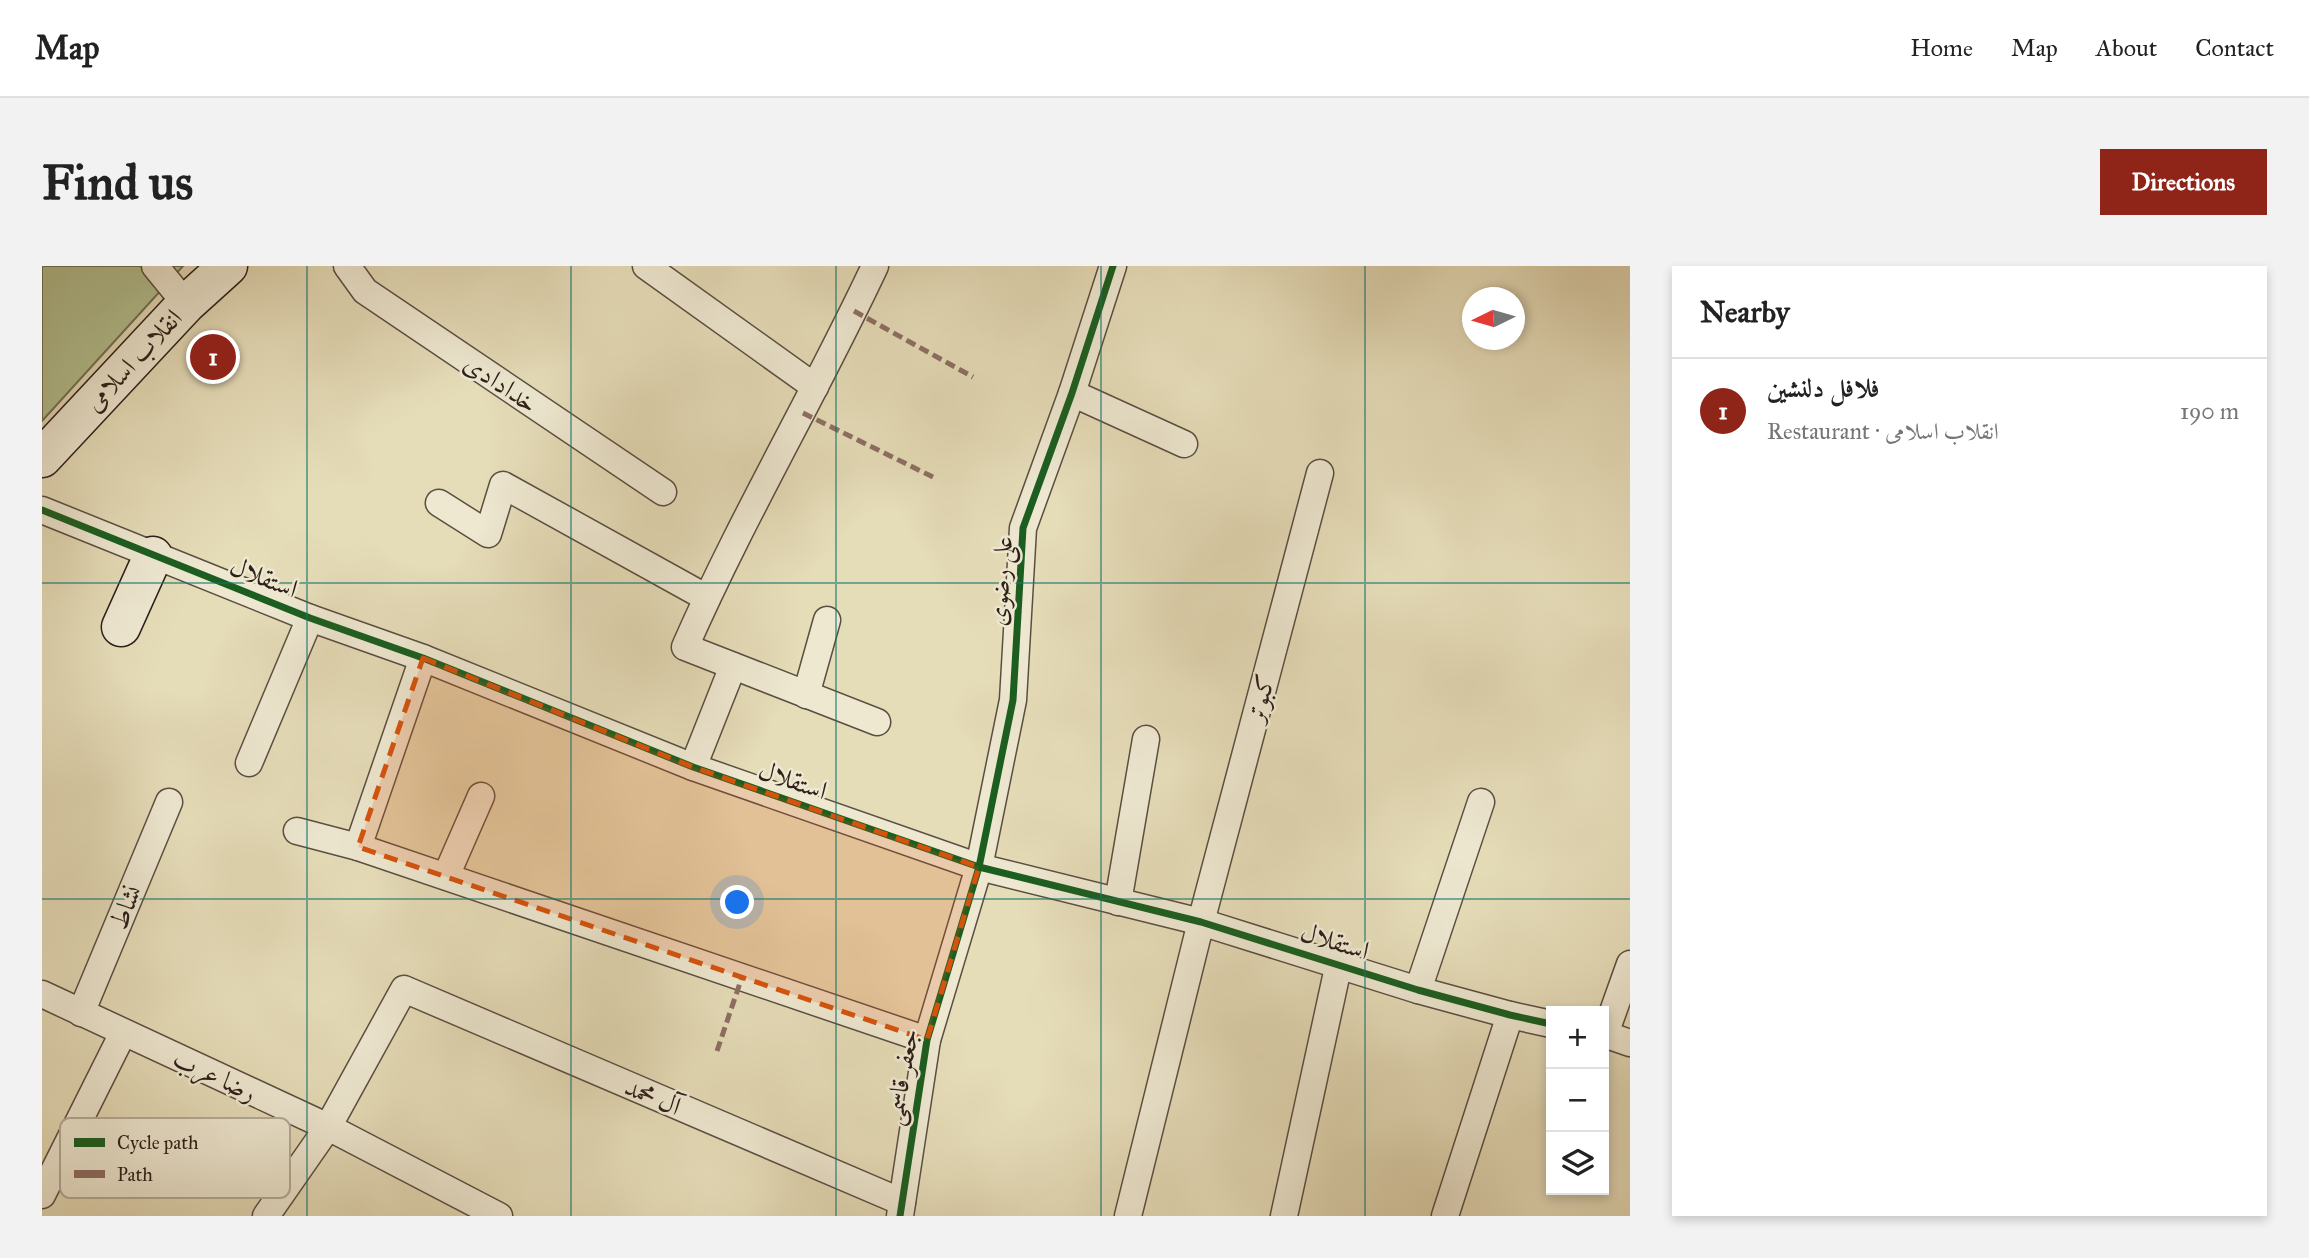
<!DOCTYPE html>
<meta charset="utf-8">
<style>
body{margin:0;font-family:"IM FELL Great Primer",Amiri,serif;background:#f2f2f2;color:#222}
.controls{position:absolute;right:21px;bottom:21px;display:grid;overflow:hidden;border-radius:0px;box-shadow:0 4px 10px #0003}
.controls button{width:63px;height:63px;display:grid;place-items:center;padding:0;border:0;border-bottom:2px solid #e0e0e0;background:#fff;color:#222;font:35px sans-serif}
.compass{position:absolute;left:1420px;top:21px;width:63px;height:63px;border-radius:50%;background:#fff;box-shadow:0 4px 10px #0003;rotate:265deg}
.you{position:absolute;left:696px;top:637px;width:24px;height:24px;margin:-18px;border:5px solid #fff;border-radius:50%;background:#1a73e8;box-shadow:0 0 0 10px #1a73e833}
.badge{display:grid;place-items:center;width:46px;height:46px;border-radius:50%;background:#8f2418;color:#fff;font-size:23px;font-weight:700}
.pin{position:absolute;translate:-50% -50%;border:4px solid #fff;box-shadow:0 2px 7px #0006}
.list{margin:0;padding:0;list-style:none}
h2{display:flex;justify-content:space-between;align-items:center;height:91px;margin:0;padding:0 28px;font-size:30px}
h2 small{font-size:23px;font-weight:400;color:#767676}
.list li{display:grid;grid-template-columns:46px 1fr auto;gap:21px;align-items:center;box-sizing:border-box;height:105px;padding:0 28px;border-top:2px solid #e0e0e0}
.list b{display:block;font-size:26px;white-space:nowrap}
.list p{margin:0;font-size:23px;white-space:nowrap;color:#767676}
.list em{font-size:23px;font-style:normal;color:#767676}
.icon{flex:none;width:38px;height:38px;fill:none;stroke:currentColor;stroke-width:2;stroke-linecap:round;stroke-linejoin:round}
.map{position:relative;flex:none;width:1588px;height:950px;overflow:hidden;border-radius:0px}
header{display:flex;align-items:center;gap:42px;box-sizing:border-box;height:98px;padding:0 35px;background:#fff;border-bottom:2px solid #e0e0e0}
header strong{font-size:33px}
nav{display:flex;gap:38px;margin-inline-start:auto;font-size:24px}
.intro{display:flex;align-items:center;justify-content:space-between;box-sizing:border-box;height:168px;padding:0 42px}
h1{margin:0;font-size:49px}
.button{padding:18px 32px;border-radius:0px;background:#8f2418;color:#fff;font-size:24px;font-weight:700}
main{display:flex;gap:42px;padding:0 42px}
aside{flex:1;background:#fff;border-radius:0px;box-shadow:0 4px 10px #0003}
.map>svg:first-child{display:block}
.green{fill:#b3c090;stroke:#707054;stroke-width:2}
.lines{fill:none;stroke-linecap:round;stroke-linejoin:round}
.street-casing{stroke:#5b4e41;stroke-width:29}
.secondary-casing{stroke:#2d1f19;stroke-width:41}
.street{stroke:#eee8d1;stroke-width:26}
.secondary{stroke:#eee8d1;stroke-width:38}
.quiet{stroke:#8d6e63;stroke-width:5;stroke-dasharray:10 5;stroke-linecap:butt}
.cycleway-casing{stroke:#eee8d1;stroke-width:11}
.cycleway{stroke:#1b5e20;stroke-width:7}
.marked{fill:#d5530d;fill-opacity:0.2;stroke:#d5530d;stroke-width:5;stroke-dasharray:14 9;stroke-linejoin:round}
.grid{fill:none;stroke:#0f766e;stroke-width:2;stroke-opacity:0.55}
.labels{text-anchor:middle;stroke-width:5;stroke-linejoin:round;paint-order:stroke}
.street-label{font-size:26px;fill:#2d1f19;stroke:#eee8d1}
.key{fill:#eee8d1;stroke:#b4ac9a;stroke-width:2}
.key-label{font-size:19px;fill:#2d1f19}
</style>
<header>
<strong>Map</strong>
<nav><a>Home</a><a>Map</a><a>About</a><a>Contact</a></nav>
</header>
<div class="intro"><h1>Find us</h1><a class="button">Directions</a></div>
<main>
<div class="map">
<svg width="1588" height="950" viewBox="0 0 1588 950">
<rect width="100%" height="100%" fill="#e5dcb8"/>
<filter id="stains"><feTurbulence type="fractalNoise" baseFrequency=".00286" numOctaves="4"/><feColorMatrix values="0 0 0 0 .2 0 0 0 0 .09 0 0 0 0 .02 0 0 0 .5 -.17"/></filter>
<radialGradient id="worn" r=".72"><stop offset=".6" stop-color="#630" stop-opacity="0"/><stop offset="1" stop-color="#630" stop-opacity=".3"/></radialGradient>
<!-- green -->
<polygon class="green" points="0,0 141,0 0,155"/>
<g class="lines">
<defs>
<g id="street">
<polyline points="113,0 144,38"/>
<polyline points="305,0 323,25 621,226"/>
<polyline points="604,0 773,121"/>
<path d="M 833,0 C 773,128 700,251 643,381 L 835,456"/>
<polyline points="1030,127 1142,178"/>
<polyline points="397,237 446,268 461,219 665,332"/>
<polyline points="0,244 268,352 381,392 651,501 937,601 1159,656 1376,724 1468,749 1509,758"/>
<polyline points="764,429 785,354"/>
<polyline points="207,497 268,352"/>
<polyline points="651,501 691,400"/>
<polyline points="255,565 316,581 885,774"/>
<polyline points="316,581 381,392"/>
<polyline points="404,610 439,530"/>
<polyline points="1076,636 1104,473"/>
<polyline points="1376,724 1439,536"/>
<polyline points="0,728 286,861 457,950"/>
<polyline points="39,747 127,536"/>
<polyline points="1562,768 1588,777"/>
<polyline points="1563,768 1588,698"/>
<polyline points="0,929 81,767"/>
<polyline points="224,950 286,861 362,723 860,936"/>
<polyline points="858,950 885,774 937,601 971,434 981,262 1030,127 1071,0"/>
<polyline points="1086,950 1159,656 1278,207"/>
<polyline points="1242,950 1297,697"/>
<polyline points="1403,950 1468,749"/>
</g>
<g id="secondary">
<polyline points="0,192 144,38 186,0"/>
<polyline points="79,361 111,290"/>
</g>
</defs>
<!-- street casing -->
<use href="#street" class="street-casing"/>
<!-- secondary casing -->
<use href="#secondary" class="secondary-casing"/>
<!-- street -->
<use href="#street" class="street"/>
<!-- secondary -->
<use href="#secondary" class="secondary"/>
<!-- quiet -->
<g class="quiet">
<polyline points="812,45 931,111"/>
<polyline points="761,147 891,211"/>
<polyline points="675,785 700,711"/>
</g>
<defs>
<g id="cycleway">
<polyline points="0,244 268,352 381,392 651,501 937,601 1159,656 1376,724 1468,749 1509,758"/>
<polyline points="858,950 885,774 937,601 971,434 981,262 1030,127 1071,0"/>
</g>
</defs>
<!-- cycleway casing -->
<use href="#cycleway" class="cycleway-casing"/>
<!-- cycleway -->
<use href="#cycleway" class="cycleway"/>
</g>
<!-- marked area -->
<path class="marked" d="M 381,392 L 651,501 L 937,601 L 885,774 L 316,581 Z"/>
<!-- grid -->
<path class="grid" d="M 265,0 L 265,950M 529,0 L 529,950M 794,0 L 794,950M 1059,0 L 1059,950M 1323,0 L 1323,950M 0,317 L 1588,317M 0,633 L 1588,633"/>
<g class="labels">
<!-- street labels -->
<g class="street-label">
<text transform="translate(91 94) rotate(-47)" y="9">انقلاب اسلامی</text>
<text transform="translate(459 117) rotate(34)" y="9">خدادادی</text>
<text transform="translate(222 311) rotate(21)" y="9">استقلال</text>
<text transform="translate(958 315) rotate(-86)" y="9">علی رضوی</text>
<text transform="translate(1218 432) rotate(-75)" y="9">کبوتر</text>
<text transform="translate(751 514) rotate(19)" y="9">استقلال</text>
<text transform="translate(83 641) rotate(-67)" y="9">نشاط</text>
<text transform="translate(1293 675) rotate(17)" y="9">استقلال</text>
<text transform="translate(173 809) rotate(25)" y="9">رضا عرب</text>
<text transform="translate(859 811) rotate(-80)" y="9">جعفر قاسمی</text>
<text transform="translate(611 830) rotate(23)" y="9">آل محمد</text>
</g>
</g>
<!-- legend -->
<rect x="18" y="852" width="230" height="80" rx="10" class="key"/>
<rect x="32" y="872" width="31" height="9" fill="#1b5e20"/>
<rect x="32" y="904" width="31" height="8" fill="#8d6e63"/>
<g class="key-label">
<text x="75" y="883">Cycle path</text>
<text x="75" y="915">Path</text>
</g>
<rect width="100%" height="100%" filter="url(#stains)"/>
<rect width="100%" height="100%" fill="url(#worn)"/>
</svg>
<div class="controls">
<button>+</button>
<button>−</button>
<button><svg class="icon" aria-label="layers" viewBox="0 0 24 24"><path d="M12 4l9 5-9 5-9-5zM3 14l9 5 9-5"/></svg></button>
</div>
<svg class="compass" viewBox="-18 -18 36 36"><path d="M0-13l5 13h-10z" fill="#e53935"/><path d="M0 13l5-13h-10z" fill="#767676"/></svg>
<div class="you"></div>
<div class="pin badge" style="left:171px;top:91px">1</div>
</div>
<aside>
<h2>Nearby<small></small></h2>
<ul class="list">
<li><span class="badge">1</span><div><b>فلافل دلنشین</b><p>Restaurant · انقلاب اسلامی</p></div><em>190 m</em></li>
</ul>
</aside>
</main>
